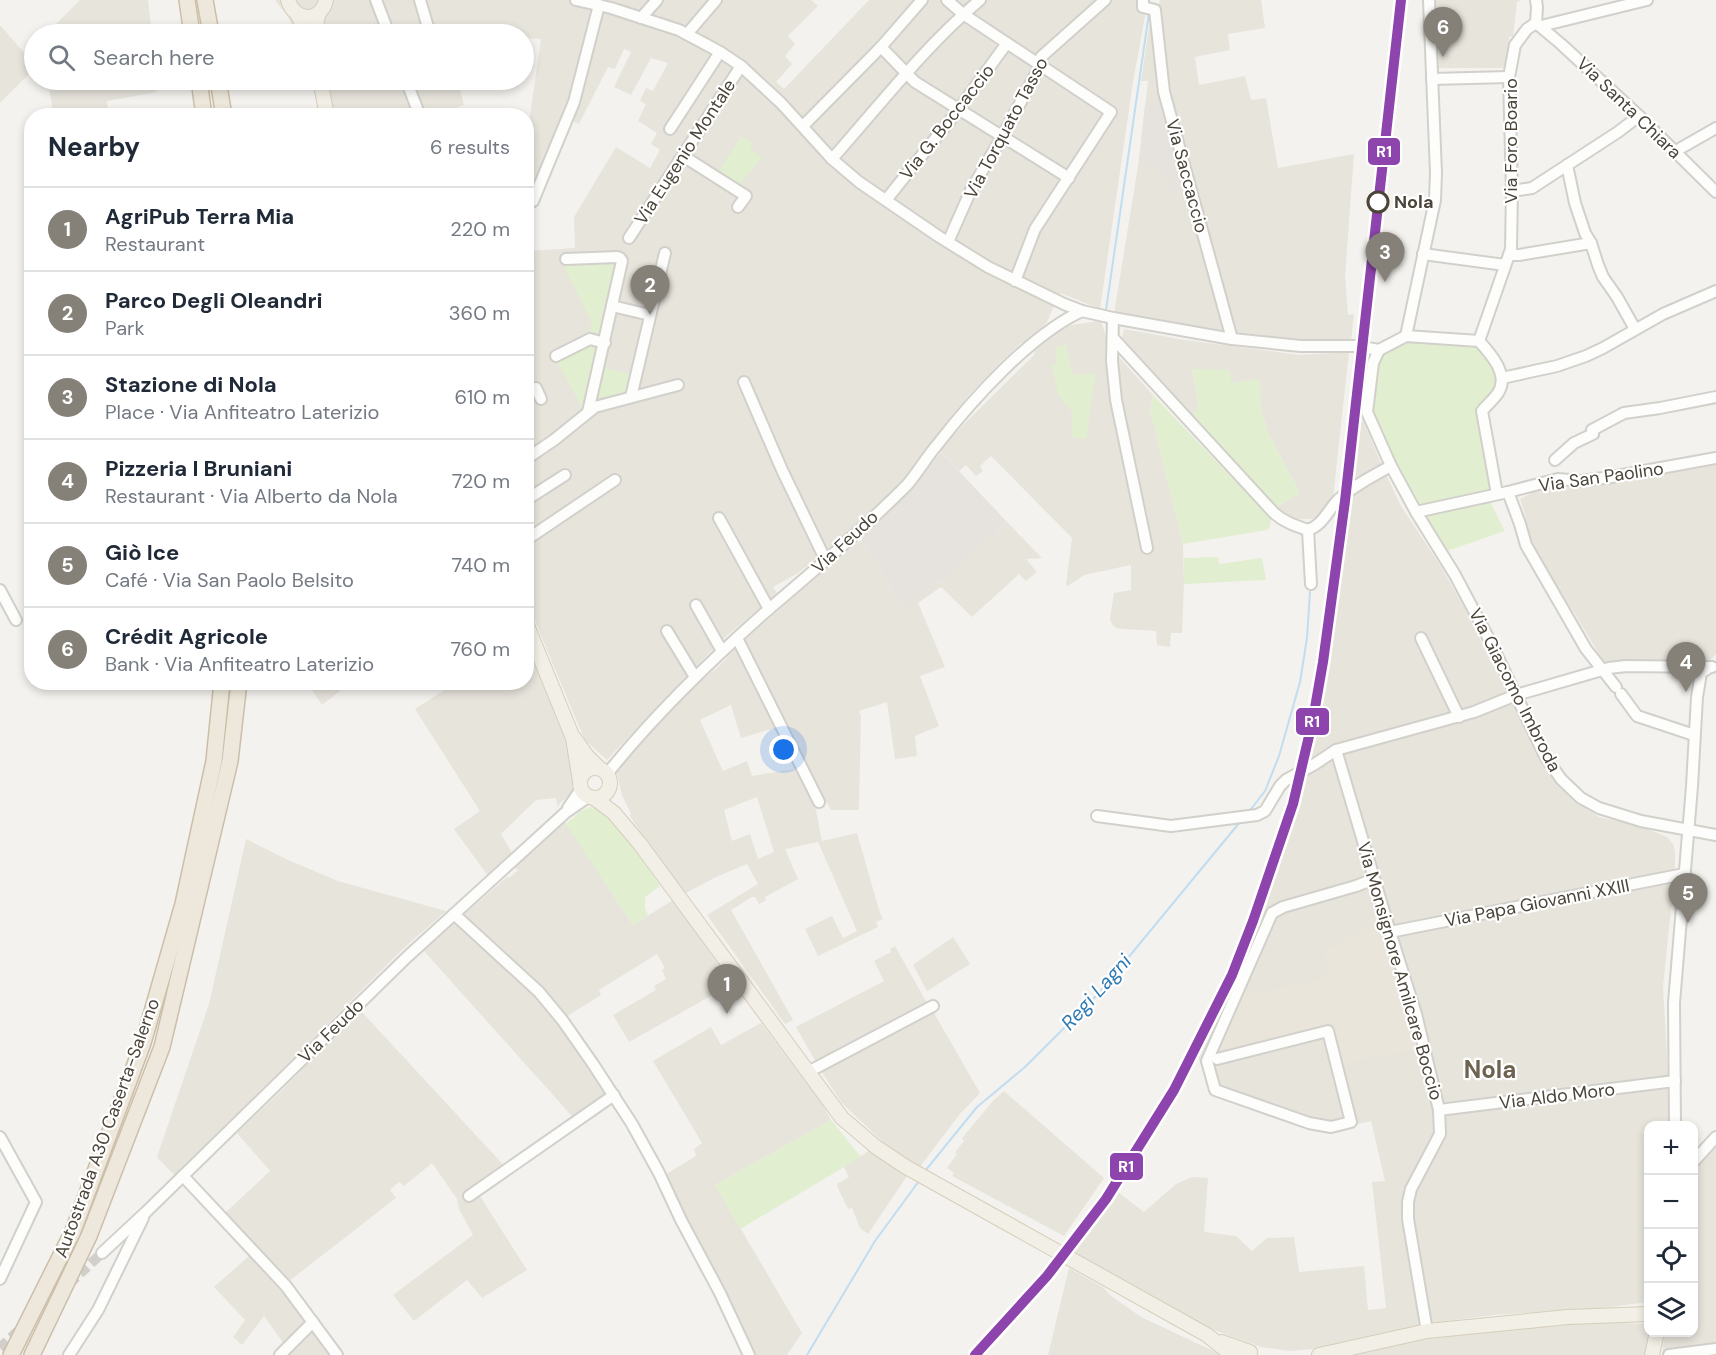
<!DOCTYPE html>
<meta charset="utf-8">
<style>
body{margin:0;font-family:"DM Sans",sans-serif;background:#f2f2f3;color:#1f2937}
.controls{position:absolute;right:18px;bottom:18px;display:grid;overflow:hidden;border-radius:12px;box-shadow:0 3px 9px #0003}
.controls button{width:54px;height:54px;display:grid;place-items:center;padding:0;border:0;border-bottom:2px solid #e0e1e3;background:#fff;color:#1f2937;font:30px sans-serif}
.you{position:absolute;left:784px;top:750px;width:21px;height:21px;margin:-15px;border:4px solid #fff;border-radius:50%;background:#1a73e8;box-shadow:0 0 0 9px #1a73e833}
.badge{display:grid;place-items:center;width:39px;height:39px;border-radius:50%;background:#868178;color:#fff;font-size:20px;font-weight:700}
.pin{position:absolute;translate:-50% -50px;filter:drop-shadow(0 2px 3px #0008)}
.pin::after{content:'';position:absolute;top:32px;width:21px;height:18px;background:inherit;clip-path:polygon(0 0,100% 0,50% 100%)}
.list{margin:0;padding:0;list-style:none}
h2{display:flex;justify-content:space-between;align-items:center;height:78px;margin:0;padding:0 24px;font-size:26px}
h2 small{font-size:20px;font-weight:400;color:#747a83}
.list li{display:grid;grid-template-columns:39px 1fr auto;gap:18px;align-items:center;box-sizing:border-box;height:84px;padding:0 24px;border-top:2px solid #e0e1e3}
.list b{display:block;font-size:22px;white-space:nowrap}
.list p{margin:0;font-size:20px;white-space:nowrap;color:#747a83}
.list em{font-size:20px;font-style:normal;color:#747a83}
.icon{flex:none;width:33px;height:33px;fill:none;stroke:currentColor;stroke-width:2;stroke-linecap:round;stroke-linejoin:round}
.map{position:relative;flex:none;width:1716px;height:1355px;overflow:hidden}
.search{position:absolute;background:#fff;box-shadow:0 3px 9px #0003;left:24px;top:24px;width:510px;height:66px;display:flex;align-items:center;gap:15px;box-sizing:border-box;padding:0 21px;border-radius:33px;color:#747a83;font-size:22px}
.panel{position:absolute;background:#fff;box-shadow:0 3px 9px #0003;left:24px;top:108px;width:510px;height:582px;border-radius:24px}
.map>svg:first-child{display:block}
.residential{fill:#e7e4dc;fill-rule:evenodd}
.industrial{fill:#e6e2de}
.education{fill:#eae5da}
.green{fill:#e1eecf}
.parking{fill:#e6e3df}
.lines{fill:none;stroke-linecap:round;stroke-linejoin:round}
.stream{stroke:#c0ddf1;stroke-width:2}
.minor-tunnel{stroke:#d2cfca;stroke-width:10;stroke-dasharray:10 5;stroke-linecap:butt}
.minor-casing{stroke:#d2d0cb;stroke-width:14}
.major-casing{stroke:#d6cebb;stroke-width:16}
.highway-casing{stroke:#ccbfa9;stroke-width:18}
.minor{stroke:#fdfdfc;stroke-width:10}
.major{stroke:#f2efe6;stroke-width:14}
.highway{stroke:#ede8db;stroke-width:15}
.rail-1-casing{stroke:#fff;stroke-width:15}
.rail-1{stroke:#8e44ad;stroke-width:10}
.stop-dot{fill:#fff;stroke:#4b4439;stroke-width:3}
.labels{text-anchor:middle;stroke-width:4.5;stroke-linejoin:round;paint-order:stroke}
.street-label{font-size:18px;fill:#4b4439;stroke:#fff}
.stop-label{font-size:18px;font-weight:bold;fill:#4b4439;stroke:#fff;text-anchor:start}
.water-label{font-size:20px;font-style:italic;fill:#2e7ab2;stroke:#fff}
.district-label{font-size:24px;font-weight:bold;fill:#6e6250;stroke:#fff}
.line-badge{stroke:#fff;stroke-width:2}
.badge-label{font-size:16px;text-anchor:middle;font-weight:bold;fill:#fff}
</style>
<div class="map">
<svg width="1716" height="1355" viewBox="0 0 1716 1355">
<rect width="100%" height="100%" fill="#f4f2ee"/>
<!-- residential -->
<g class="residential">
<polygon points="80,0 148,0 152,34 46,34"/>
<polygon points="275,0 811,0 818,6 788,36 795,44 785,56 792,64 776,82 784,89 869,0 1148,0 1133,82 1100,309 1060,293 1047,322 1033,338 1021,343 1002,361 969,395 954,413 908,474 860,523 825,552 798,573 773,587 777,593 722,640 661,702 607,760 585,740 580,729 527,602 527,251 575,248 574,217 616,147 650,168 660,150 651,144 657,133 638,121 646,104 640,101 646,88 653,91 668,63 651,58 631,95 614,87 631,52 624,49 615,69 608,67 579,124 572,121 536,208 527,206 526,143 541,39 524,38 524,34 511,34 508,24 490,30 491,34 297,34 288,17"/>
<polygon points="1160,0 1261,0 1265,28 1228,34 1230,50 1195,57 1199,85 1245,76 1251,100 1266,98 1278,168 1354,154 1345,276 1348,315 1354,314 1351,341 1324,342 1235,334 1114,314 1139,160 1148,81 1141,81 1151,13 1153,5 1159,4"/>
<polygon points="1434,0 1522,0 1517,2 1514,29 1513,36 1509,37 1509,52 1507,52 1504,68 1438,68 1439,35"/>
<polygon points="0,25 34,64 34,69 0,103"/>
<polygon points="47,80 156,80 157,92 107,101 108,115 63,115 60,108 53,110"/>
<polygon points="328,80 438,80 440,88 458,83 464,105 440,114 440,115 334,115"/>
<polygon points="1100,318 1109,346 1153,395 1150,409 1183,544 1184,584 1182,633 1171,633 1170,647 1157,645 1156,631 1123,629 1116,628 1112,624 1110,619 1114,593 1131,590 1131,565 1084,575 1068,586 1066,584 1072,538 991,456 980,466 983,471 976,476 966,465 959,471 939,449 1034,355 1035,351 1049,335 1066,326 1098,321"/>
<polygon points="1124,329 1185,340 1300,355 1349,352 1333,498 1317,517 1310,519 1294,519 1277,507 1300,493 1269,435 1261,410 1259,379 1232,383 1192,370 1199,407 1192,415 1125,344 1122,338"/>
<polygon points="1357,417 1362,418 1382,466 1401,506 1438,562 1463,605 1542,763 1555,781 1584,807 1599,817 1642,827 1667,837 1673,844 1675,852 1675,870 1663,987 1668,1074 1668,1125 1648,1126 1648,1302 1603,1308 1494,1315 1431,1323 1325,1348 1290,1351 1261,1347 1200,1325 1072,1254 1119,1193 1144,1212 1176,1184 1192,1177 1208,1178 1204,1232 1236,1236 1252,1251 1267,1238 1294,1237 1299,1272 1364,1266 1368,1310 1386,1308 1372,1182 1385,1181 1371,1121 1322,1132 1312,1131 1214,1096 1209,1093 1198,1056 1237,975 1261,913 1286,844 1312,744 1325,682 1342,560"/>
<polygon points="1716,463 1716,654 1707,664 1683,660 1629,663 1606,666 1575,614 1536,557 1522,521 1526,518 1520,499 1533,492 1556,486 1614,481"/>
<polygon points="1007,522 1042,558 1026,559 1037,572 1026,581 1019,574 972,617 941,587 918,603 945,667 920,676 939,726 915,736 917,756 895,759 887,702 859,711 861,716 859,810 831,810 786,727 746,645 746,639 856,543 862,540 904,606 934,581 937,584"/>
<polygon points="527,645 569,749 570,764 576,789 557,806 556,798 536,800 501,834 512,853 488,876 454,829 480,811 415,709 455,683 526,682"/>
<path d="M 735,649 L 775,728 L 741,738 L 731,705 L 700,720 L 723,771 L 747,761 L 752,776 L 795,769 L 816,810 L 822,841 L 857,833 L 880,913 L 883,919 L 876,922 L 878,927 L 818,956 L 805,929 L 832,916 L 843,938 L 857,931 L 818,842 L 785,849 L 798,879 L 765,897 L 766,900 L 759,904 L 755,897 L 752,897 L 731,910 L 793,1020 L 785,1024 L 707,915 L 758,884 L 747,864 L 716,877 L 684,894 L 674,878 L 672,877 L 653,852 L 630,816 L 631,814 L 622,795 L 616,770 L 692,688 L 718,667 ZM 757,797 L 774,852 L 758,859 L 750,834 L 732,841 L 724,810 Z"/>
<polygon points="307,683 350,683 322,705"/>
<polygon points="565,822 633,925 673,900 732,984 629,1042 613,1015 656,990 654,986 666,979 662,970 665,968 657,954 599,990 601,995 566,1017 597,1061 596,1063 619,1097 579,1124 423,950 507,877 509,878 518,870 515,867 551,832"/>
<polygon points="246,839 288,860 338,881 446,911 405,947 175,1176 157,1157 209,1004"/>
<polygon points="953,937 970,964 927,991 913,965"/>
<polygon points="895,946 928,1005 817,1064 796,1027 884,981 874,961 891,952 890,949"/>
<polygon points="360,1010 510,1172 478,1193 527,1270 482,1298 467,1280 414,1321 393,1295 473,1235 459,1209 457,1199 432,1163 404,1186 399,1182 390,1190 396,1198 288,1282 224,1214 270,1171 237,1133 282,1090"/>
<polygon points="929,1012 934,1013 980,1093 959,1115 919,1168 892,1150 850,1111 841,1102 820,1069"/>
<polygon points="761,1023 807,1084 819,1098 831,1120 715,1185 802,1333 787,1355 753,1355 663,1176 696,1156 694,1149 702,1143 653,1061 711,1027 721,1045"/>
<polygon points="1004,1091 1104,1178 1064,1236 952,1176 954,1173 947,1168 957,1154 955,1152 964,1141 962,1138 993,1101"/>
<polygon points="1716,1144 1716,1355 1662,1355 1665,1333 1694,1332 1694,1169"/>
<polygon points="870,1150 907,1176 868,1234 860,1228 852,1208 848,1209 837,1186 838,1183 849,1177 844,1167"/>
<polygon points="250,1255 282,1289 331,1355 274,1355 284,1344 264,1316 242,1345 233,1337 245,1320 214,1287"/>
<polygon points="1069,1268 1104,1288 1110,1295 1141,1317 1222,1355 1048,1355"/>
<polygon points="1598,1322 1648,1324 1650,1333 1645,1355 1349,1355 1431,1338 1547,1325"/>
</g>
<!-- industrial -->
<polygon class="industrial" points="941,452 1007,522 937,584 934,581 904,607 862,540 863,533 907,494"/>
<!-- education -->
<polygon class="education" points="1375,914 1395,966 1416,1049 1338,1065 1332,1042 1332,1026 1213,1054 1240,997 1329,977 1325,953 1327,950 1345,941 1359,932 1369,922 1373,915"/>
<!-- green -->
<g class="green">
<polygon points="741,137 753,143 750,149 762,157 739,186 718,172"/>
<polygon points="617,261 600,340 595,338 589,327 593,324 563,264"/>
<polygon points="1416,340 1475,344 1489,358 1499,384 1481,411 1496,493 1417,510 1371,411 1379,362 1384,354 1399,345"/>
<polygon points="589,343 598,347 582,408 556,360"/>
<polygon points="1066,344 1073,375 1096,373 1086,439 1071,437 1072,412 1058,395 1052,366 1057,364 1055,348"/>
<path d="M 604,368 L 633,375 C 628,398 626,394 604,398 L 600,396 L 599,391 Z"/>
<polygon points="1192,369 1229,370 1232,383 1260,379 1261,410 1269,435 1300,493 1277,507 1192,415 1199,407"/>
<polygon points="1153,395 1271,519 1270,527 1267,530 1183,544 1150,409"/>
<polygon points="1489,500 1505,531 1447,551 1423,514"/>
<polygon points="1218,557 1219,564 1262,558 1266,580 1184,584 1184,558"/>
<path d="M 590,807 C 614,812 646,866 660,886 L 645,897 L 645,909 L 648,915 L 633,925 L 566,824 L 581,811 Z"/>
<polygon points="831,1120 861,1157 740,1229 715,1185"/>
</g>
<!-- parking -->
<polygon class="parking" points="1162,100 1185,189 1169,194 1170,177 1158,174 1158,169 1145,167 1146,162 1139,160 1145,105"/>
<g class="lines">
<!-- stream -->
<g class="stream">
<polyline points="1106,310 1149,13"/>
<polyline points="1248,813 1265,791 1279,756 1300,682 1307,638 1310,592"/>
<polyline points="925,1171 977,1107 1025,1067 1099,993 1240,822"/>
<polyline points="807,1355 875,1241 919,1181"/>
</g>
<!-- minor-tunnel -->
<g class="minor-tunnel">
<polyline points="69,1284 102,1253"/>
<polyline points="0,1348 20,1329"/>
</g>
<defs>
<g id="minor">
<polyline points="376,0 389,34"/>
<polyline points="420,0 430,34"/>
<polyline points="576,0 611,8 679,30 720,52 741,66 781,103 832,159 859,182 938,236 988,267 1064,304 1082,311 1113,318 1232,339 1301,346 1356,346 1379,350"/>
<polyline points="947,0 963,14 1111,112 1035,229 1015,281"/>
<polyline points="1143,0 1143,7 1155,10 1164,92 1232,339"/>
<polyline points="641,18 657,0"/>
<polyline points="1536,23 1561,44 1639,116 1716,192"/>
<polyline points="1541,26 1647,0"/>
<polyline points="687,34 716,0"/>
<polyline points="881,47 915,82 1069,178"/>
<polyline points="1432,79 1509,77"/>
<polyline points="406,80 420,116"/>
<polyline points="803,126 881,47 922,0"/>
<polyline points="670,129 720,52"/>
<polyline points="1674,152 1716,128"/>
<polyline points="683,156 746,196 738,207"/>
<path d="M 832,159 C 880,105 925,46 980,0"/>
<polyline points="1567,165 1575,203 1585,233 1591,243 1598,265 1603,277 1617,297 1635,329"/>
<polyline points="1512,191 1532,188 1618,132 1639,116"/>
<polyline points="886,200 959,109 1007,43"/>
<polyline points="533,201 574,102 599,5"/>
<polyline points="629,238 741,66"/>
<polyline points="948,242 971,190 1002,137 1040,66 1041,57 1105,0"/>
<polyline points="1423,254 1505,265"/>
<polyline points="1509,255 1519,255 1591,243"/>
<polyline points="566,259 617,257 620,258 622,261 588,412"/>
<polyline points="612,306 650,315"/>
<polyline points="1113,318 1112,361 1116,400 1147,548"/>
<polyline points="1406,336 1435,200 1436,173 1429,0"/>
<path d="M 1113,338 L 1274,513 C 1284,522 1296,526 1308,530 L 1311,584"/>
<polyline points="1479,341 1511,249 1512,191 1509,77 1515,45 1527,29 1536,23 1537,7 1536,0"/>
<polyline points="556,356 590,339 605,343"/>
<polyline points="1502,378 1557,366 1586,356 1603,348 1663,314 1716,291"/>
<polyline points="744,382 782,470 826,561"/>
<polyline points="526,392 536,388 541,399"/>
<polyline points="631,397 665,253"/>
<polyline points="526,459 554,440 595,407 678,385"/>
<polyline points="1555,460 1574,443 1593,434 1592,430 1624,413 1660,408 1716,397"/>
<polyline points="1508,492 1520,524 1526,545 1586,649 1616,687"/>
<path d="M 1497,494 L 1482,411 C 1487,405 1494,399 1498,393 C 1510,375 1490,353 1479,341 L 1406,336 L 1379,350 L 1373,363 L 1367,412 L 1391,466 L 1416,512 L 1455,575 L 1490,641 L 1545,756 L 1561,779 L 1581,798 L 1599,808 L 1641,821 L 1716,835"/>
<polyline points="526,500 565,475"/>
<polyline points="1416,512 1508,492 1558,479 1581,481 1611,477 1716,458"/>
<polyline points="719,518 769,609"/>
<path d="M 1308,530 C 1323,525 1328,510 1338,500 C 1353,486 1373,476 1391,466"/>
<polyline points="526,540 615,480"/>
<polyline points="0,590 16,620"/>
<polyline points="696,605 722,651"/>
<polyline points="667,631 695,677"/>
<polyline points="737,638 819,802"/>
<polyline points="1421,638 1459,717"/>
<polyline points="1621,694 1637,716 1694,735"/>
<polyline points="1336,750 1390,932 1416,1014 1439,1110 1440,1134 1411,1189 1408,1202 1408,1219 1427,1331"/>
<path d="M 607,774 C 655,714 711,660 769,609 C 816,569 863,529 907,485 C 918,472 926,458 937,445 C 972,400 1030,335 1082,311"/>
<polyline points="568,808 581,789"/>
<polyline points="1097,816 1171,826 1257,815 1265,811 1280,786 1286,780 1315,764 1336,750 1474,712 1516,695 1609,668 1626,666 1712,667"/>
<polyline points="454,914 539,992 563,1021 593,1064 632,1124 659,1173 681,1220 720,1293 749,1355"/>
<polyline points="1390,932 1684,874"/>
<polyline points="1217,1059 1328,1031 1351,1122 1331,1127 1309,1123 1215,1090 1207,1061 1272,913 1283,907 1356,886 1374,879"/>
<polyline points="808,1072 933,1006"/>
<polyline points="1439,1110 1675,1081"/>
<polyline points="1675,1126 1674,1003 1692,786 1697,697 1701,673 1710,667"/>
<polyline points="0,1137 36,1202 0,1279"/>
<polyline points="1694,1161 1716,1137"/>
<polyline points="183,1176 286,1286 337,1355"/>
<polyline points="469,1196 614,1095"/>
<polyline points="102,1253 146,1212 407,957 565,813 588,797"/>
<polyline points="69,1355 98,1310 143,1218"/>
<polyline points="280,1355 313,1322"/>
<polyline points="1669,1355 1716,1349"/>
</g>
<g id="major">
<path d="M 288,0 C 294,22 321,23 326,0"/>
<polyline points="298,15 306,34"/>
<polyline points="315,34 318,14"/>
<polyline points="320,80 327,116"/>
<polyline points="526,623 573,738 580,781"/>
<polyline points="575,739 587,756 599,768"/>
<circle cx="595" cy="783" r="15"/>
<polyline points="594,798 614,813 640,844 842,1118 876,1147 906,1167 1207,1335 1232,1355"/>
<polyline points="1222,1342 1250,1352"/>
<polyline points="1319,1355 1427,1331 1568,1317 1648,1314"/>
<polyline points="1652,1355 1657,1332"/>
</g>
<g id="highway">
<polyline points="187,0 192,34"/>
<polyline points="205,0 211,34"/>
<polyline points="199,80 204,116"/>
<polyline points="218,80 224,116"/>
<polyline points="11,1355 73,1231 143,1043 183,904 214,761 222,682"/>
<polyline points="32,1355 89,1236 162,1047 230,761 239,682"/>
</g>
</defs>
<!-- minor casing -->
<use href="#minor" class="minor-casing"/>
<!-- major casing -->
<use href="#major" class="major-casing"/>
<!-- highway casing -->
<use href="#highway" class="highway-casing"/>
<!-- minor -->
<use href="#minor" class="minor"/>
<!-- major -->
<use href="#major" class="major"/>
<!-- highway -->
<use href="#highway" class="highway"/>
<defs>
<polyline id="rail-1" points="975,1355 1047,1276 1106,1199 1174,1090 1232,975 1253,921 1293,804 1313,719 1323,662 1345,501 1401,0"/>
</defs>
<!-- rail-1 casing -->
<use href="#rail-1" class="rail-1-casing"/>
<!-- rail-1 -->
<use href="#rail-1" class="rail-1"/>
</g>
<!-- markers -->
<circle class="stop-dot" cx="1378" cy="202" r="10"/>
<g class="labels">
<!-- street labels -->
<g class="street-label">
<text transform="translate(1629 108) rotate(44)" y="6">Via Santa Chiara</text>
<text transform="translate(947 122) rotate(-52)" y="6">Via G. Boccaccio</text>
<text transform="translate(1006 128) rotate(-62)" y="6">Via Torquato Tasso</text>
<text transform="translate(1511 141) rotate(-90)" y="6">Via Foro Boario</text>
<text transform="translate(685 152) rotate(-57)" y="6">Via Eugenio Montale</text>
<text transform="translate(1187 176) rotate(75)" y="6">Via Saccaccio</text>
<text transform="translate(1601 477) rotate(-8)" y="6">Via San Paolino</text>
<text transform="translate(845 542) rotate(-43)" y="6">Via Feudo</text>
<text transform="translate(1515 690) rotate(63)" y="6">Via Giacomo Imbroda</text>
<text transform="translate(1537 903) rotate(-11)" y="6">Via Papa Giovanni XXIII</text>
<text transform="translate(1400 971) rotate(74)" y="6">Via Monsignore Amilcare Boccio</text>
<text transform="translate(331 1031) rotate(-44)" y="6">Via Feudo</text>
<text transform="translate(1557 1096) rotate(-7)" y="6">Via Aldo Moro</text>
<text transform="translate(107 1128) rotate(-70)" y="6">Autostrada A30 Caserta-Salerno</text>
</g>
<!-- stop labels -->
<g class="stop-label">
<text x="1394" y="208">Nola</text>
</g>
<!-- water labels -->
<g class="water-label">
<text transform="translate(1096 992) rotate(-48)" y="7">Regi Lagni</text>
</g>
<!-- district labels -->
<g class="district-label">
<text x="1490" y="1078">Nola</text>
</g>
</g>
<g class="line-badge">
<rect x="1367" y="137" width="34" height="29" rx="6" fill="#8e44ad"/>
<rect x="1295" y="707" width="35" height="29" rx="6" fill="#8e44ad"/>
<rect x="1109" y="1152" width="35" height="29" rx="6" fill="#8e44ad"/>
</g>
<g class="badge-label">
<text x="1384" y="157">R1</text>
<text x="1312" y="727">R1</text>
<text x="1126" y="1172">R1</text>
</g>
</svg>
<div class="controls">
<button>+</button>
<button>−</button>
<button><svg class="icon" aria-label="locate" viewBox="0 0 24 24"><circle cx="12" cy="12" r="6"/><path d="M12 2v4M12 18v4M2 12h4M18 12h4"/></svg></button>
<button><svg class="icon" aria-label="layers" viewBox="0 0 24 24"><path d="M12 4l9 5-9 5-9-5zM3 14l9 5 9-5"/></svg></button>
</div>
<div class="you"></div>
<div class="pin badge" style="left:727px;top:1014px">1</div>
<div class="pin badge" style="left:650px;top:315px">2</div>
<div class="pin badge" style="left:1385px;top:282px">3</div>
<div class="pin badge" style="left:1686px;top:692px">4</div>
<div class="pin badge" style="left:1688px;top:923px">5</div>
<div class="pin badge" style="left:1443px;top:57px">6</div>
<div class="search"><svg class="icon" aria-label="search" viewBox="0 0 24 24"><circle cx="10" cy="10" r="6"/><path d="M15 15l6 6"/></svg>Search here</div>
<section class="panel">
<h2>Nearby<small>6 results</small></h2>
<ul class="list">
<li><span class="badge">1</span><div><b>AgriPub Terra Mia</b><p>Restaurant</p></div><em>220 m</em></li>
<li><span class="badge">2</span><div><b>Parco Degli Oleandri</b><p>Park</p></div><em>360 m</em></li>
<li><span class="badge">3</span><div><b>Stazione di Nola</b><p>Place · Via Anfiteatro Laterizio</p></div><em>610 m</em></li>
<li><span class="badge">4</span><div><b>Pizzeria I Bruniani</b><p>Restaurant · Via Alberto da Nola</p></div><em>720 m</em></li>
<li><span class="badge">5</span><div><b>Giò Ice</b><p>Café · Via San Paolo Belsito</p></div><em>740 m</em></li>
<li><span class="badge">6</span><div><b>Crédit Agricole</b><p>Bank · Via Anfiteatro Laterizio</p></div><em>760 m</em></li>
</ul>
</section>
</div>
